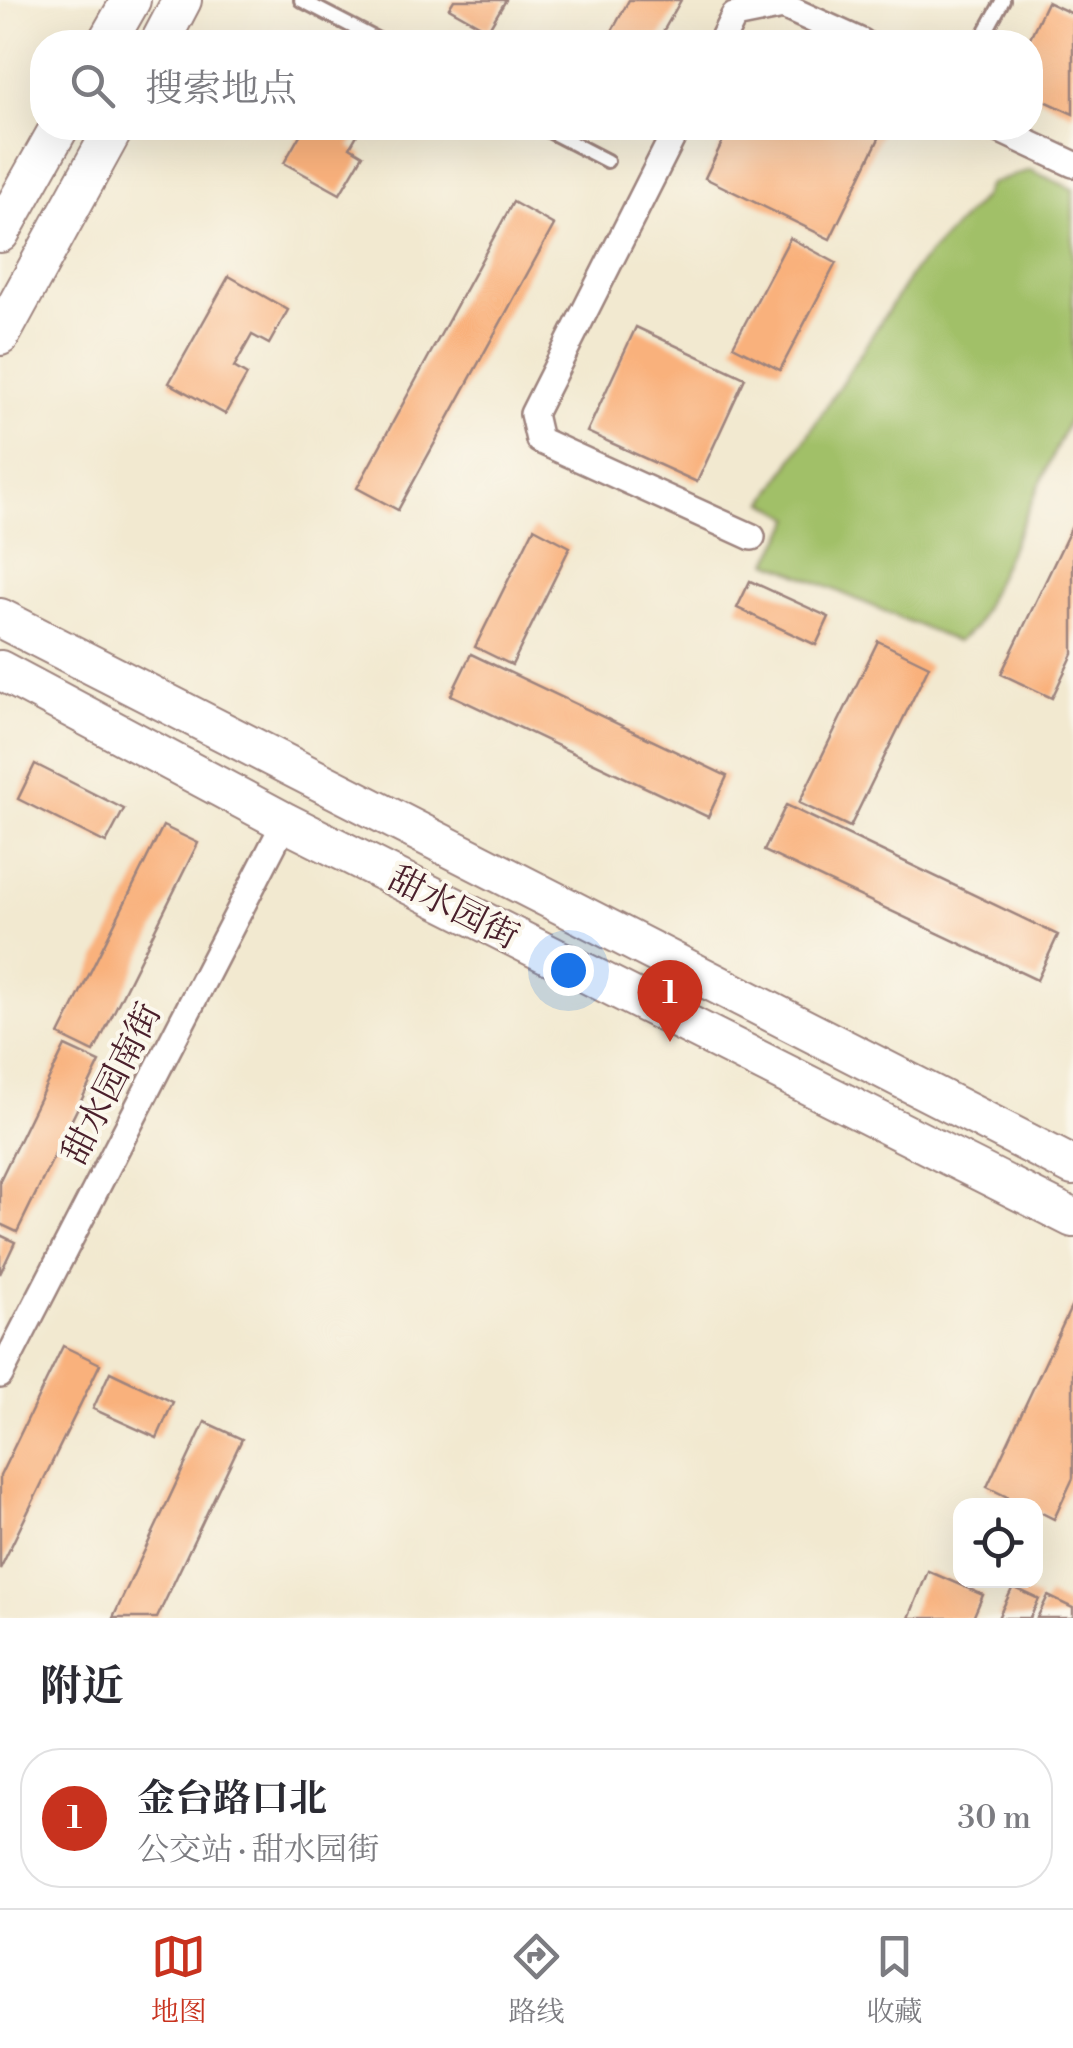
<!DOCTYPE html>
<html lang="zh">
<meta charset="utf-8">
<style>
body{margin:0;font-family:"Libre Bodoni","Noto Serif SC",serif;background:#f7f7f7;color:#2b2b33}
.controls{position:absolute;right:30px;bottom:30px;display:grid;overflow:hidden;border-radius:20px;box-shadow:0 10px 40px #0002}
.controls button{width:90px;height:90px;display:grid;place-items:center;padding:0;border:0;border-bottom:2px solid #e1e1e2;background:#fff;color:#2b2b33;font:50px sans-serif}
.you{position:absolute;left:568px;top:970px;width:35px;height:35px;margin:-25px;border:8px solid #fff;border-radius:50%;background:#1a73e8;box-shadow:0 0 0 15px #1a73e833}
.badge{display:grid;place-items:center;width:65px;height:65px;border-radius:50%;background:#c8321e;color:#fff;font-size:32px;font-weight:700}
.pin{position:absolute;translate:-50% -82px;filter:drop-shadow(0 2px 5px #0008)}
.pin::after{content:'';position:absolute;top:52px;width:35px;height:30px;background:inherit;clip-path:polygon(0 0,100% 0,50% 100%)}
.list{margin:0;padding:0;list-style:none}
h2{display:flex;justify-content:space-between;align-items:center;height:130px;margin:0;padding:0 40px;font-size:42px}
h2 small{font-size:32px;font-weight:400;color:#7c7c81}
.list li{display:grid;grid-template-columns:65px 1fr auto;gap:30px;align-items:center;box-sizing:border-box;height:140px;margin:0 20px 20px;padding:0 20px;border:2px solid #e1e1e2;border-radius:40px}
.list b{display:block;font-size:38px;white-space:nowrap}
.list p{margin:0;font-size:32px;white-space:nowrap;color:#7c7c81}
.list em{font-size:32px;font-style:normal;color:#7c7c81}
.icon{flex:none;width:55px;height:55px;fill:none;stroke:currentColor;stroke-width:2;stroke-linecap:round;stroke-linejoin:round}
.map{position:relative;flex:none;width:1073px;height:1618px;overflow:hidden}
.search{position:absolute;background:#fff;box-shadow:0 10px 40px #0002;left:30px;right:30px;top:30px;height:110px;display:flex;align-items:center;gap:25px;box-sizing:border-box;padding:0 35px;border-radius:40px;color:#7c7c81;font-size:38px}
.sheet{height:290px;background:#fff}
nav{display:flex;justify-content:space-around;align-items:center;box-sizing:border-box;height:140px;border-top:2px solid #e1e1e2;background:#fff;font-size:28px;color:#7c7c81}
nav a{display:grid;justify-items:center;gap:5px}
nav .on{color:#c8321e}
.map>svg:first-child{display:block}
.green{fill:#a1c068;stroke:#76704a;stroke-width:2.5}
.building{fill:#f9b17b}
.lines{fill:none;stroke-linecap:round;stroke-linejoin:round}
.lane-casing{stroke:#9e847e;stroke-width:18}
.street-casing{stroke:#9e847e;stroke-width:30}
.primary-casing{stroke:#9e847e;stroke-width:42}
.lane{stroke:#fff;stroke-width:12}
.street{stroke:#fff;stroke-width:25}
.primary{stroke:#fff;stroke-width:38}
.labels{text-anchor:middle;stroke-width:8;stroke-linejoin:round;paint-order:stroke}
.street-label{font-size:35px;fill:#4a1f2b;stroke:#fbf7ec}
</style>
<div class="map">
<svg width="1073" height="1618" viewBox="0 0 1073 1618">
<rect width="100%" height="100%" fill="#fbf7ec"/>
<filter id="ink" filterUnits="userSpaceOnUse"><feTurbulence type="fractalNoise" baseFrequency=".01" numOctaves="2"/><feDisplacementMap in="SourceGraphic" scale="20" xChannelSelector="R" yChannelSelector="G"/><feConvolveMatrix kernelMatrix="1 2 1 2 8 2 1 2 1" color-interpolation-filters="sRGB"/></filter>
<filter id="wash" filterUnits="userSpaceOnUse"><feTurbulence type="fractalNoise" baseFrequency=".0048" numOctaves="4" result="noise"/><feDisplacementMap in="SourceGraphic" scale="40" xChannelSelector="R" yChannelSelector="G"/><feGaussianBlur stdDeviation="2.25" result="paint"/><feColorMatrix in="noise" values="0 0 0 0 0 0 0 0 0 0 0 0 0 0 0 0 0 1.4 0 .05"/><feComposite in="paint" operator="in"/></filter>
<g filter="url(#wash)">
<rect width="100%" height="100%" fill="#f2e9d0"/>
<!-- green -->
<polygon class="green" points="1030,170 1073,189 1073,411 975,627 957,642 769,562 793,518 765,502 914,270 983,197 989,184"/>
<g id="blocks">
<!-- building -->
<g class="building">
<polygon points="454,0 506,0 488,30 449,8"/>
<polygon points="629,0 681,0 657,42 606,42"/>
<polygon points="1047,2 1073,14 1073,114 1030,94 1028,42"/>
<polygon points="304,128 361,128 350,147 363,155 340,194 284,163"/>
<polygon points="729,128 884,128 830,239 705,178"/>
<polygon points="513,202 554,225 398,510 357,488"/>
<polygon points="790,238 836,263 780,370 733,346"/>
<polygon points="229,276 288,310 269,344 252,335 234,367 247,375 225,414 169,383"/>
<polygon points="636,327 745,378 697,482 587,432"/>
<polygon points="1073,524 1073,654 1052,698 1001,674"/>
<polygon points="534,528 570,547 512,665 475,647"/>
<polygon points="750,581 829,617 816,645 737,608"/>
<polygon points="878,641 929,666 850,827 799,803"/>
<polygon points="471,654 727,776 708,817 451,695"/>
<polygon points="35,764 124,809 106,843 18,799"/>
<polygon points="786,805 1058,935 1037,980 764,851"/>
<polygon points="163,826 198,843 94,1052 59,1035"/>
<polygon points="65,1046 100,1062 17,1232 0,1224 0,1180"/>
<polygon points="0,1235 15,1242 0,1274"/>
<polygon points="1073,1303 1073,1478 1054,1519 1036,1510 1036,1506 1026,1506 987,1487"/>
<polygon points="63,1346 100,1364 0,1569 0,1476"/>
<polygon points="110,1372 173,1402 157,1438 93,1409"/>
<polygon points="205,1422 242,1439 157,1618 113,1618"/>
<polygon points="928,1571 983,1595 973,1618 909,1618"/>
<polygon points="1013,1587 1039,1599 1030,1618 998,1618"/>
<polygon points="1048,1596 1073,1608 1073,1618 1037,1618"/>
</g>
</g>
</g>
<g filter="url(#ink)">
<use href="#blocks" fill-opacity="0" stroke="#9e847e" stroke-width="2.5"/>
<g class="lines">
<defs>
<g id="lane">
<polyline points="301,0 382,42"/>
<polyline points="980,42 1003,0"/>
<polyline points="543,128 607,161"/>
</g>
<g id="street">
<polyline points="721,42 734,16 783,6 862,42"/>
<polyline points="677,128 533,414 539,440 752,537"/>
<polyline points="996,128 1073,164"/>
<polyline points="0,1375 285,822"/>
</g>
<g id="primary">
<polyline points="107,42 131,0"/>
<polyline points="160,42 182,0"/>
<polyline points="0,233 59,128"/>
<polyline points="0,336 114,128"/>
<polyline points="0,618 1073,1166"/>
<polyline points="0,670 285,822 1073,1218"/>
</g>
</defs>
<!-- lane casing -->
<use href="#lane" class="lane-casing"/>
<!-- street casing -->
<use href="#street" class="street-casing"/>
<!-- primary casing -->
<use href="#primary" class="primary-casing"/>
<!-- lane -->
<use href="#lane" class="lane"/>
<!-- street -->
<use href="#street" class="street"/>
<!-- primary -->
<use href="#primary" class="primary"/>
</g>
</g>
<g class="labels">
<!-- street labels -->
<g class="street-label">
<text transform="translate(454 907) rotate(27)" y="12">甜水园街</text>
<text transform="translate(111 1083) rotate(-63)" y="12">甜水园南街</text>
</g>
</g>
</svg>
<div class="controls">
<button><svg class="icon" aria-label="locate" viewBox="0 0 24 24"><circle cx="12" cy="12" r="6"/><path d="M12 2v4M12 18v4M2 12h4M18 12h4"/></svg></button>
</div>
<div class="you"></div>
<div class="pin badge" style="left:670px;top:1042px">1</div>
<div class="search"><svg class="icon" aria-label="search" viewBox="0 0 24 24"><circle cx="10" cy="10" r="6"/><path d="M15 15l6 6"/></svg>搜索地点</div>
</div>
<section class="sheet">
<h2>附近<small></small></h2>
<ul class="list">
<li><span class="badge">1</span><div><b>金台路口北</b><p>公交站 · 甜水园街</p></div><em>30 m</em></li>
</ul>
</section>
<nav>
<a class="on"><svg class="icon" aria-label="map" viewBox="0 0 24 24"><path d="M3 6l6-2 6 2 6-2v14l-6 2-6-2-6 2zM9 4v14M15 6v14"/></svg>地图</a>
<a><svg class="icon" aria-label="directions" viewBox="0 0 24 24"><path d="M12 3l9 9-9 9-9-9zM9 14v-3h6M13 9l2 2-2 2"/></svg>路线</a>
<a><svg class="icon" aria-label="saved" viewBox="0 0 24 24"><path d="M7 4h10v16l-5-4-5 4z"/></svg>收藏</a>
</nav>
